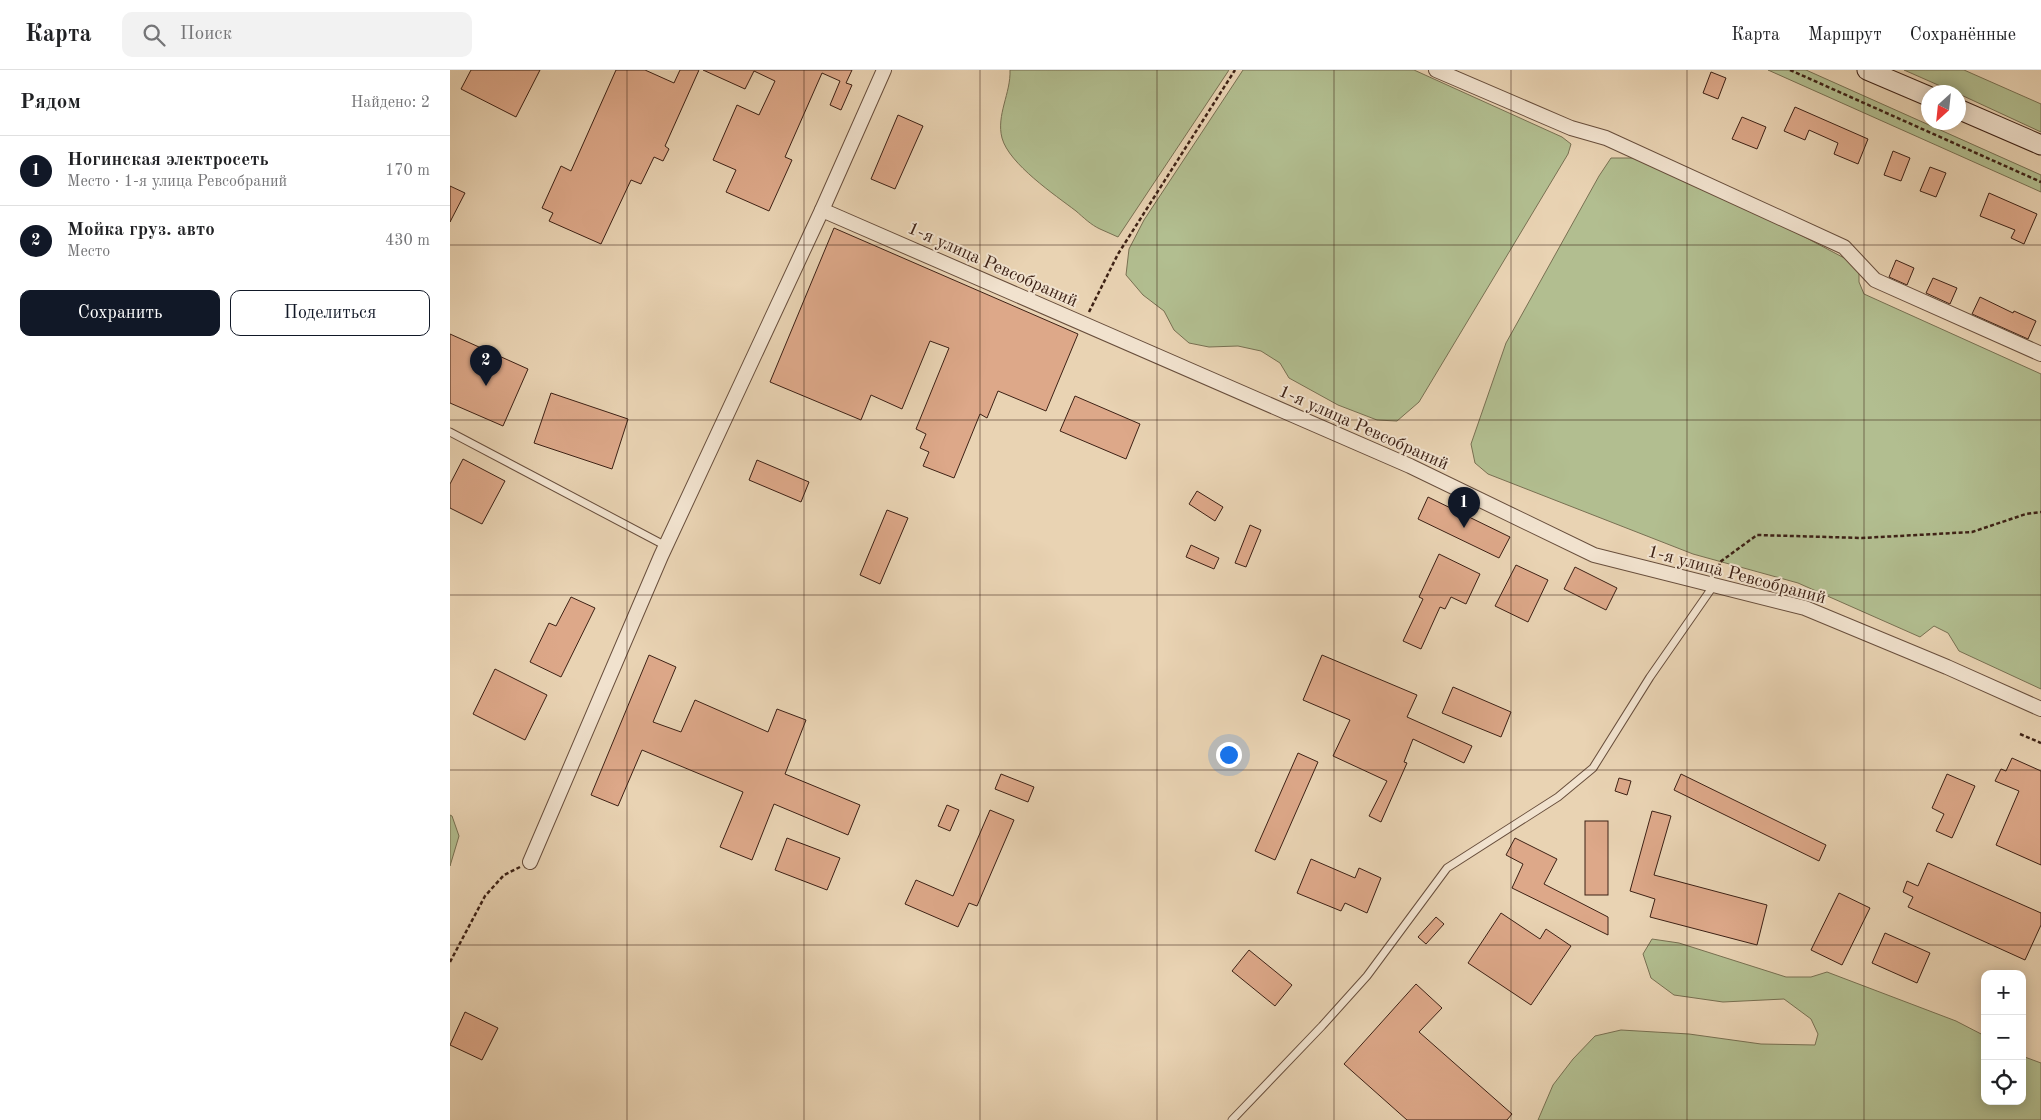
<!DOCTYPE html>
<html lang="ru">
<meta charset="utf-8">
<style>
body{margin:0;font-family:"Old Standard TT",serif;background:#f2f2f2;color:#202124}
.controls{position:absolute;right:15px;bottom:15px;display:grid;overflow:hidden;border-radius:10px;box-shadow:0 2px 12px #0003}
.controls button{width:45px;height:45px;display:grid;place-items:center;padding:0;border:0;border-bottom:1px solid #e0e0e0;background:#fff;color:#202124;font:25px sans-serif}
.compass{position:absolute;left:1471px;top:15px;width:45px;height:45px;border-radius:50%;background:#fff;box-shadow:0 2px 12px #0003;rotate:207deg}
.you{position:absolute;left:778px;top:684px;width:18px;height:18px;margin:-12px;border:4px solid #fff;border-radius:50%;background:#1a73e8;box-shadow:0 0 0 8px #1a73e833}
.badge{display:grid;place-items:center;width:32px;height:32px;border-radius:50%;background:#111827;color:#fff;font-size:16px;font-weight:700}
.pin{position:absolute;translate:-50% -41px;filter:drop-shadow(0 1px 2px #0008)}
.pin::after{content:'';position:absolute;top:26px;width:18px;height:15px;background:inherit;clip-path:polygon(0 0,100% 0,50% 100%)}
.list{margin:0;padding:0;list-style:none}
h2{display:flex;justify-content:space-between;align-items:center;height:65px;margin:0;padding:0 20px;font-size:21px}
h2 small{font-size:16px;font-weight:400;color:#757577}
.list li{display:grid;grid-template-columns:32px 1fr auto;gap:15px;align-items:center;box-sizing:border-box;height:70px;padding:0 20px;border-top:1px solid #e0e0e0}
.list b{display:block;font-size:19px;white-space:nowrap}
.list p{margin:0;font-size:16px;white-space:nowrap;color:#757577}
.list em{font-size:16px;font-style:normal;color:#757577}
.actions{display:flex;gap:10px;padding:15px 20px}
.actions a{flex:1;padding:11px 0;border:1px solid #111827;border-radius:10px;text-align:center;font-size:18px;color:#111827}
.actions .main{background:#111827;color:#fff}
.icon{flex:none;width:28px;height:28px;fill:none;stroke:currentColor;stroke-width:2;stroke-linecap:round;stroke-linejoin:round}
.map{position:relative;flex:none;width:1591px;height:1050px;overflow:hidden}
header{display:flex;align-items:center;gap:30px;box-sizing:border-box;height:70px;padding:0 25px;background:#fff;border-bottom:1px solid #e0e0e0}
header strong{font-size:24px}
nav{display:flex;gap:28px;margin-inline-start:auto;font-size:18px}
.search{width:350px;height:45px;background:#f2f2f2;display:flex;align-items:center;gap:12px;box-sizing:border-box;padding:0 18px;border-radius:10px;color:#757577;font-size:19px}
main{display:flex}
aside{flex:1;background:#fff}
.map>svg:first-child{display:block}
.green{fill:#b2be90;stroke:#787052}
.building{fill:#dda889;stroke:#3d2115}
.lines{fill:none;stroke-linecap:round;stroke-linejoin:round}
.service-casing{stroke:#684e3c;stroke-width:9}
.minor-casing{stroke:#684e3c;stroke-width:16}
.secondary-casing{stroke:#3d2115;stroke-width:21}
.path{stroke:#3d2115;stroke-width:2.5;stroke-dasharray:4 2.5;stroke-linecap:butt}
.service{stroke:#f1e2ce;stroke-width:7}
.minor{stroke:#f1e2ce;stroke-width:14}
.secondary{stroke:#f1e2ce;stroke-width:19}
.grid{fill:none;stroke:#3d2115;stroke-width:1;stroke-opacity:0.55}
.labels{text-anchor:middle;stroke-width:4;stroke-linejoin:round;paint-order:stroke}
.street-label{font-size:18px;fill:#3d2115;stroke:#f1e2ce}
</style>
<header>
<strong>Карта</strong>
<div class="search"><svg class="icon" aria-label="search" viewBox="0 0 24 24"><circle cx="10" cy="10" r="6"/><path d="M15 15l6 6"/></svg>Поиск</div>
<nav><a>Карта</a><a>Маршрут</a><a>Сохранённые</a></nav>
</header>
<main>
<aside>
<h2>Рядом<small>Найдено: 2</small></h2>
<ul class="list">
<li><span class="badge">1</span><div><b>Ногинская электросеть</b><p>Место · 1-я улица Ревсобраний</p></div><em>170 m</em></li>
<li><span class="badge">2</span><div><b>Мойка груз. авто</b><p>Место</p></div><em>430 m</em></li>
</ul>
<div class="actions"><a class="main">Сохранить</a><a>Поделиться</a></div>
</aside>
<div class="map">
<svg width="1591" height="1050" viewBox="0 0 1591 1050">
<rect width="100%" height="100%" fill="#e9d3b3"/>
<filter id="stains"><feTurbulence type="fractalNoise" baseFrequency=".004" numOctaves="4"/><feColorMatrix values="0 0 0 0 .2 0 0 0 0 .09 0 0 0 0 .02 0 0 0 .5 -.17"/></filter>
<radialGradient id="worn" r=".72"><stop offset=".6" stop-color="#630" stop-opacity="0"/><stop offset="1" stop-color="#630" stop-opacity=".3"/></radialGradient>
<!-- green -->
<g class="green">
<path d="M 560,0 L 779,0 L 668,167 C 662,164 656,162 650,159 C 641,155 633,147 626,141 C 605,125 559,94 552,68 C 546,45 561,23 560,0 Z"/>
<polygon points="793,0 964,0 1112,67 1121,74 1118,84 969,332 947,351 927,350 888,335 839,308 830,293 811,281 788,276 759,277 739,273 724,260 714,241 693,225 676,205 679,179 694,150"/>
<polygon points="1318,0 1356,0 1591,105 1591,122"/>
<polygon points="1454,0 1514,0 1591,34 1591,62 1509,24 1508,22 1504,22"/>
<polygon points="1161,88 1187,88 1298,137 1398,190 1409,201 1409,212 1414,224 1591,304 1591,619 1509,581 1498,563 1484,556 1470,567 1348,513 1243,484 1038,404 1025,393 1021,374 1056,273 1149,106"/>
<polygon points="0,745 2,746 9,766 0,796"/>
<polygon points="1202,869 1229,873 1336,907 1361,907 1377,902 1506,951 1535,966 1535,1031 1572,1031 1572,986 1591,993 1591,1050 1088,1050 1103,1015 1123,989 1145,966 1171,960 1239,964 1311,974 1365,975 1368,964 1361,949 1334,929 1273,932 1224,925 1201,908 1193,884"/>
</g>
<!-- building -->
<g class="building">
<polygon points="21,0 90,0 66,47 11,19"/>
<polygon points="166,0 195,0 224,13 230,0 249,0 215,76 219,79 213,91 204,87 191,114 181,110 151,174 99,151 103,143 92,138 111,96 121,101"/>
<polygon points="253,0 402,0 396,13 402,15 391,40 380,35 390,11 372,3 335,87 342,90 319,141 276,122 286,100 263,90 287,35 309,45 325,11 304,1 295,19"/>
<polygon points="1261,2 1276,8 1268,29 1253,23"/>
<polygon points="1345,37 1418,69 1408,94 1384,84 1388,73 1359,60 1355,70 1334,61"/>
<polygon points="448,45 473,56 445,119 421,109"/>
<polygon points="1292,47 1316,57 1307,79 1282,69"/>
<polygon points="1443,81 1460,88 1451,111 1434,105"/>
<polygon points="1480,97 1496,103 1486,127 1470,121"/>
<polygon points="0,116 15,123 0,152"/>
<polygon points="1539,123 1587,144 1574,174 1561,168 1565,160 1530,146"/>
<polygon points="384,158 628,264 596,341 548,321 537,348 530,344 504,408 473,396 479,382 470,378 476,364 466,359 499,278 480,271 452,339 421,325 411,350 320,312"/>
<polygon points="1446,190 1464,198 1457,215 1439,207"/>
<polygon points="1483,208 1507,218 1500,234 1476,223"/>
<polygon points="1530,227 1563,243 1564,241 1586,251 1578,269 1522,244"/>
<polygon points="0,264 78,299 53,356 0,333"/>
<polygon points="101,323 178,349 162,399 84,373"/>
<polygon points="625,326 690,354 676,389 610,361"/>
<polygon points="13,389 55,411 32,454 0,438 0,414"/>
<polygon points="307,390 359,412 351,432 299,410"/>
<polygon points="747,421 773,437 765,451 739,434"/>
<polygon points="978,427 1060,467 1049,488 968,449"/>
<polygon points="437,440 458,448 430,514 410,505"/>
<polygon points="800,455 811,460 796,497 785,493"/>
<polygon points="741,475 769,488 764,499 736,487"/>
<polygon points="989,484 1030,504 1016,534 1001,527 995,539 990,537 971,579 953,571 973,529 969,527"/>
<polygon points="1066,495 1098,510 1078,552 1045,536"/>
<polygon points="1125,497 1167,518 1156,540 1114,519"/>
<polygon points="121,527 145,538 111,607 80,592 99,553 106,556"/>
<polygon points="199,585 226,597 203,652 231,662 245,630 318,662 327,639 356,650 335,704 410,735 398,765 324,734 302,790 270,777 293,722 192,680 168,736 141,725"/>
<polygon points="872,585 967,625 957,647 1022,676 1014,693 963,669 954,692 957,693 931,752 919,746 937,711 883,686 900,650 853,630"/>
<polygon points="45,599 97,625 75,670 23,644"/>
<polygon points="1003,617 1061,642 1051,667 992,643"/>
<polygon points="848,683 868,692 825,790 805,781"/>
<polygon points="1562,688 1591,701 1591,795 1546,775 1569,721 1545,711 1551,699 1556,701"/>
<polygon points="551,704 584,717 578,732 545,719"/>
<polygon points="1231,704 1376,775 1369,791 1224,720"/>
<polygon points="1497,704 1525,716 1502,768 1486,761 1494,744 1482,738"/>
<polygon points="1169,708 1181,711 1177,725 1165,721"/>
<polygon points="497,735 509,740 500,761 488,756"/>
<polygon points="540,740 564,750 527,836 519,833 508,857 455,834 466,810 503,826"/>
<polygon points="1202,741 1221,746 1204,805 1317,835 1307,875 1200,847 1205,829 1180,821"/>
<rect x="1135" y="751" width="23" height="74"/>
<polygon points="337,768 390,788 377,820 325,800"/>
<polygon points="1065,768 1107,789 1094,814 1158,847 1158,865 1062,818 1073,794 1056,785"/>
<polygon points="861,789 905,808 909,798 931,808 917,843 895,833 891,841 847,823"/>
<polygon points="1478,793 1591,843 1591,855 1575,890 1458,837 1463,827 1453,822 1457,811 1468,816"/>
<polygon points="1389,823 1420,838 1392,895 1361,880"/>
<polygon points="1051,843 1090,869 1096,859 1121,876 1081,935 1018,893"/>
<polygon points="986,847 994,854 976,874 968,867"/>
<polygon points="1435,863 1480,883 1467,913 1422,893"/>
<polygon points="799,880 842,915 825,936 782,901"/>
<polygon points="966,914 992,938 969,962 1062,1044 1057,1050 957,1050 894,994"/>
<polygon points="15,942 48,958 32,990 0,975"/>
</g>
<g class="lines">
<defs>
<g id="service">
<polyline points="0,362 216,476"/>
<polyline points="782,1050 872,956 917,906 997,798 1108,727 1143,698 1200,607 1264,515"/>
</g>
<g id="minor">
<polyline points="986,0 1121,58 1156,68 1394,177 1425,210 1591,284"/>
<polyline points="372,140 960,396 1144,485 1355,538 1497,597 1591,639"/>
<polyline points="80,792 211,486 372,140 434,0"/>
</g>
<g id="secondary">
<polyline points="1417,0 1478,26"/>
<polyline points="1508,39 1591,75"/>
</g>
</defs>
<!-- service casing -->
<use href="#service" class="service-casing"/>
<!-- minor casing -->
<use href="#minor" class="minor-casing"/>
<!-- secondary casing -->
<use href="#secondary" class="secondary-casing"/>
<!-- path -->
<g class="path">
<polyline points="1340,0 1591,112"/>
<polyline points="639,242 668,184 785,0"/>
<polyline points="1267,504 1270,492 1307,465 1412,468 1522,462 1576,444 1591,442"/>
<polyline points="1570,664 1591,673"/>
<polyline points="0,892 35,826 54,805 70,797"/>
</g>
<!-- service -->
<use href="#service" class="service"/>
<!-- minor -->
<use href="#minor" class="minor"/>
<!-- secondary -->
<use href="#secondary" class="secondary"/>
</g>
<!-- grid -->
<path class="grid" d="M 177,0 L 177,1050M 354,0 L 354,1050M 530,0 L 530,1050M 707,0 L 707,1050M 884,0 L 884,1050M 1061,0 L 1061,1050M 1237,0 L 1237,1050M 1414,0 L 1414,1050M 0,175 L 1591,175M 0,350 L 1591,350M 0,525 L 1591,525M 0,700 L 1591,700M 0,875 L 1591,875"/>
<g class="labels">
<!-- street labels -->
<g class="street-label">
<text transform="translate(543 194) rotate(24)" y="6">1-я улица Ревсобраний</text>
<text transform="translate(914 357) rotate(24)" y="6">1-я улица Ревсобраний</text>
<text transform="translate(1287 504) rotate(15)" y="6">1-я улица Ревсобраний</text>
</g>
</g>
<rect width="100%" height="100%" filter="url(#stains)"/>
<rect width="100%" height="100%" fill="url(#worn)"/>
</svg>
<div class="controls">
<button>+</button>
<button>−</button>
<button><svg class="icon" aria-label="locate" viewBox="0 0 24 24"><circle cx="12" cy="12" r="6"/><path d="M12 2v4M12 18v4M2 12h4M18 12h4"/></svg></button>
</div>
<svg class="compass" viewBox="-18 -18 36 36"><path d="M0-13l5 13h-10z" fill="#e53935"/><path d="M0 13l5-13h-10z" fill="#757577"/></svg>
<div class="you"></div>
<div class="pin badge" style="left:1014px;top:458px">1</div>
<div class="pin badge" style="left:36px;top:316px">2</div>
</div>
</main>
